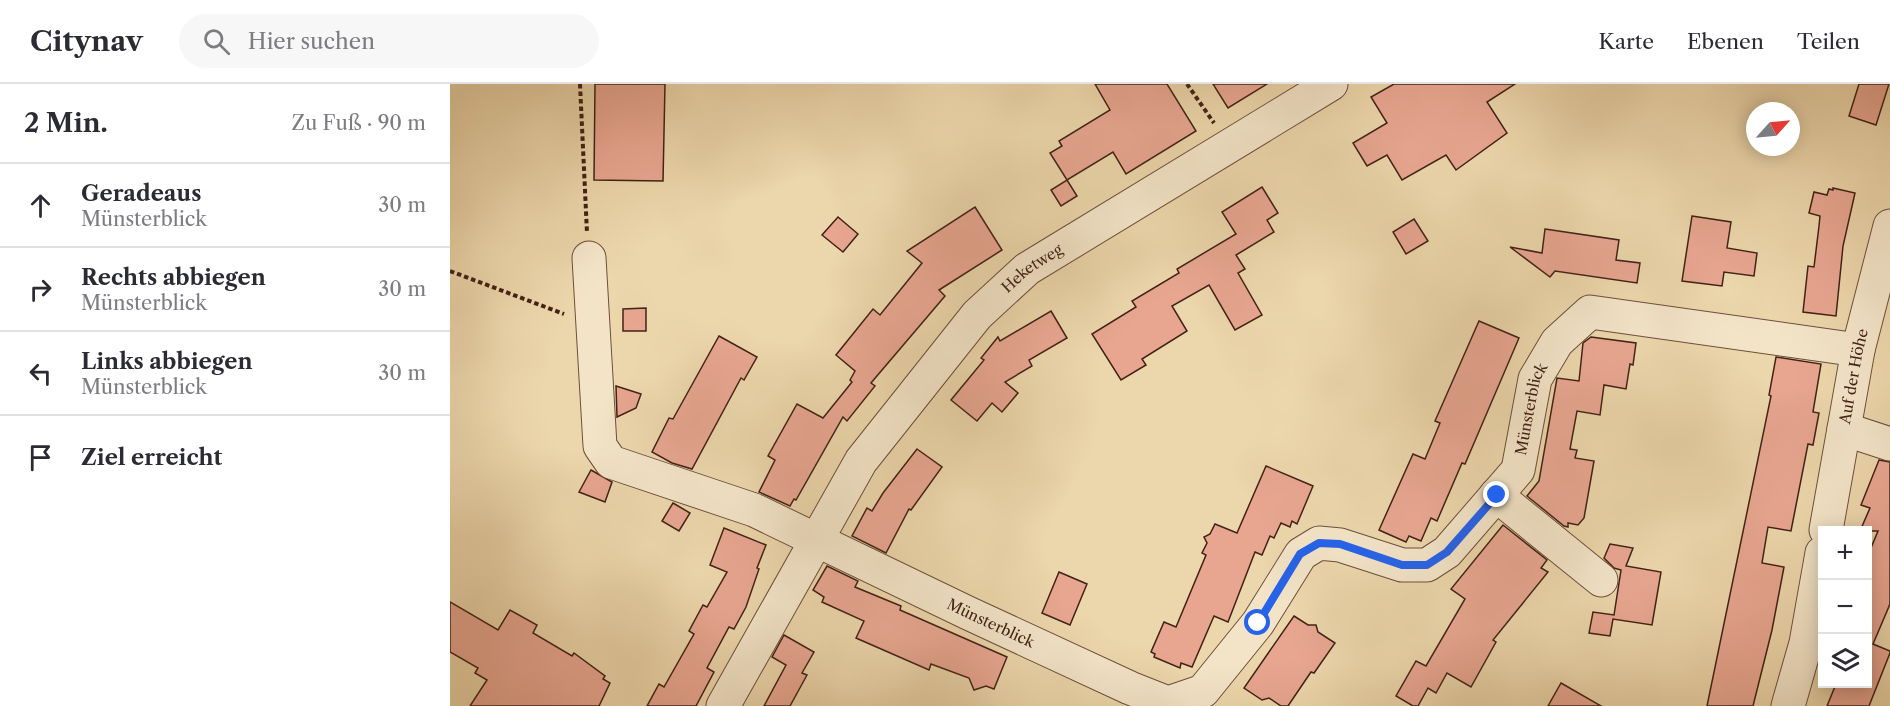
<!DOCTYPE html>
<html lang="de">
<meta charset="utf-8">
<style>
body{margin:0;font-family:"Libre Caslon Text",serif;background:#f7f7f7;color:#2b2b33}
.controls{position:absolute;right:18px;bottom:18px;display:grid;overflow:hidden;border-radius:0px;box-shadow:0 3px 15px #0003}
.controls button{width:54px;height:54px;display:grid;place-items:center;padding:0;border:0;border-bottom:2px solid #e1e1e2;background:#fff;color:#2b2b33;font:30px sans-serif}
.compass{position:absolute;left:1296px;top:18px;width:54px;height:54px;border-radius:50%;background:#fff;box-shadow:0 3px 15px #0003;rotate:63deg}
.stop{position:absolute;width:18px;height:18px;margin:-14px;border:4px solid #2563eb;border-radius:50%;background:#fff}
.stop.end{background:#2563eb;border-color:#fff;box-shadow:0 2px 6px #0008}
.list{margin:0;padding:0;list-style:none}
h2{display:flex;justify-content:space-between;align-items:center;height:78px;margin:0;padding:0 24px;font-size:26px}
h2 small{font-size:20px;font-weight:400;color:#7c7c81}
.list li{display:grid;grid-template-columns:39px 1fr auto;gap:18px;align-items:center;box-sizing:border-box;height:84px;padding:0 24px;border-top:2px solid #e1e1e2}
.list b{display:block;font-size:22px;white-space:nowrap}
.list p{margin:0;font-size:20px;white-space:nowrap;color:#7c7c81}
.list em{font-size:20px;font-style:normal;color:#7c7c81}
.icon{flex:none;width:33px;height:33px;fill:none;stroke:currentColor;stroke-width:2;stroke-linecap:round;stroke-linejoin:round}
.map{position:relative;flex:none;width:1440px;height:622px;overflow:hidden}
header{display:flex;align-items:center;gap:36px;box-sizing:border-box;height:84px;padding:0 30px;background:#fff;border-bottom:2px solid #e1e1e2}
header strong{font-size:28px}
nav{display:flex;gap:33px;margin-inline-start:auto;font-size:21px}
.search{width:420px;height:54px;background:#f7f7f7;display:flex;align-items:center;gap:15px;box-sizing:border-box;padding:0 21px;border-radius:33px;color:#7c7c81;font-size:22px}
main{display:flex}
aside{flex:1;background:#fff}
.map>svg:first-child{display:block}
.building{fill:#e8a691;stroke:#412216;stroke-width:1.5}
.lines{fill:none;stroke-linecap:round;stroke-linejoin:round}
.minor-casing{stroke:#6c4f3b;stroke-width:35}
.path{stroke:#412216;stroke-width:4;stroke-dasharray:4.5 3;stroke-linecap:butt}
.minor{stroke:#f3e4c8;stroke-width:33}
.route{stroke:#2563eb;stroke-width:8}
.labels{text-anchor:middle;stroke-width:5;stroke-linejoin:round;paint-order:stroke}
.street-label{font-size:15px;fill:#412216;stroke:#f3e4c8}
</style>
<header>
<strong>Citynav</strong>
<div class="search"><svg class="icon" aria-label="search" viewBox="0 0 24 24"><circle cx="10" cy="10" r="6"/><path d="M15 15l6 6"/></svg>Hier suchen</div>
<nav><a>Karte</a><a>Ebenen</a><a>Teilen</a></nav>
</header>
<main>
<aside>
<h2>2 Min.<small>Zu Fuß · 90 m</small></h2>
<ul class="list">
<li><svg class="icon" aria-label="ahead" viewBox="0 0 24 24"><path d="M12 20V5M6 11l6-6 6 6"/></svg><div><b>Geradeaus</b><p>Münsterblick</p></div><em>30 m</em></li>
<li><svg class="icon" aria-label="right" viewBox="0 0 24 24"><path d="M7 20v-9h11M14 6l5 5-5 5"/></svg><div><b>Rechts abbiegen</b><p>Münsterblick</p></div><em>30 m</em></li>
<li><svg class="icon" aria-label="left" viewBox="0 0 24 24"><path d="M17 20v-9H6M10 6l-5 5 5 5"/></svg><div><b>Links abbiegen</b><p>Münsterblick</p></div><em>30 m</em></li>
<li><svg class="icon" aria-label="arrive" viewBox="0 0 24 24"><path d="M6 21V4h12l-3 4 3 4H6"/></svg><div><b>Ziel erreicht</b></div></li>
</ul>
</aside>
<div class="map">
<svg width="1440" height="622" viewBox="0 0 1440 622">
<rect width="100%" height="100%" fill="#ecd6ab"/>
<filter id="stains"><feTurbulence type="fractalNoise" baseFrequency=".00333" numOctaves="4"/><feColorMatrix values="0 0 0 0 .2 0 0 0 0 .09 0 0 0 0 .02 0 0 0 .5 -.17"/></filter>
<radialGradient id="worn" r=".72"><stop offset=".6" stop-color="#630" stop-opacity="0"/><stop offset="1" stop-color="#630" stop-opacity=".3"/></radialGradient>
<!-- building -->
<g class="building">
<polygon points="145,0 215,0 213,97 144,96"/>
<polygon points="645,0 717,0 746,47 676,90 663,68 617,96 600,69 612,62 609,57 660,26"/>
<polygon points="763,0 817,0 778,24"/>
<polygon points="944,0 1065,0 1037,18 1057,49 1006,86 996,71 952,96 937,71 917,82 903,59 937,39 921,13"/>
<polygon points="1409,0 1439,0 1426,41 1399,32"/>
<polygon points="617,96 627,112 611,122 601,106"/>
<polygon points="812,103 828,129 817,136 824,148 786,171 795,185 788,189 812,231 785,246 759,201 722,222 737,247 692,275 696,281 671,296 642,250 686,223 682,217 729,189 727,185 786,150 772,128"/>
<polygon points="1383,104 1405,109 1393,162 1386,232 1353,228 1358,182 1364,183 1369,142 1370,132 1359,129 1364,108 1377,111 1379,105 1383,106"/>
<polygon points="525,123 552,166 489,206 495,212 421,299 425,302 397,337 393,333 346,416 344,415 340,422 309,408 325,376 318,372 347,320 373,334 402,298 400,296 405,287 386,271 423,225 430,231 472,179 457,167"/>
<polygon points="1242,132 1281,138 1277,164 1307,169 1304,192 1274,188 1272,202 1232,197"/>
<polygon points="388,133 408,150 393,168 372,151"/>
<polygon points="964,135 978,157 956,170 943,148"/>
<polygon points="1095,145 1169,156 1166,176 1190,179 1187,199 1105,187 1100,193 1060,163 1092,169"/>
<polygon points="196,224 196,247 173,247 173,225"/>
<polygon points="601,227 617,254 579,276 582,282 555,298 568,309 552,328 542,319 527,337 501,316 534,276 531,274 548,253 550,257"/>
<polygon points="1029,237 1069,254 1015,380 1012,379 987,437 981,434 971,457 959,452 956,458 929,446 963,370 975,375 990,339 985,337"/>
<polygon points="269,252 307,273 294,296 291,294 242,385 222,379 202,368 219,334 223,335"/>
<polygon points="1141,253 1186,259 1183,281 1180,280 1176,305 1154,301 1150,331 1127,327 1120,365 1127,366 1125,374 1144,377 1134,434 1128,441 1118,439 1118,443 1114,442 1077,412 1089,397 1107,294 1129,297 1133,259"/>
<polygon points="1326,273 1371,280 1363,328 1369,329 1363,361 1358,360 1341,447 1318,443 1312,479 1334,483 1322,546 1303,622 1257,622 1321,312 1319,311"/>
<polygon points="166,302 191,310 186,324 167,333"/>
<polygon points="467,365 492,383 461,426 459,425 436,469 402,452 417,424 422,427 433,409"/>
<polygon points="1429,376 1440,378 1440,520 1423,560 1440,567 1440,569 1419,622 1377,622 1386,600 1418,600 1418,471 1428,447 1410,447 1420,424 1411,421"/>
<polygon points="816,382 863,402 847,440 842,437 840,443 831,439 824,454 820,452 812,471 805,468 778,538 764,532 742,583 731,579 730,584 704,573 705,570 701,568 714,538 726,543 756,471 752,469 757,459 754,453 760,450 765,440 787,449"/>
<polygon points="141,386 162,398 155,418 129,408"/>
<polygon points="223,419 240,429 229,447 212,437"/>
<polygon points="1053,441 1097,476 1091,484 1098,488 1043,556 1046,558 1021,603 997,589 986,609 978,604 968,622 963,622 946,612 966,577 976,582 1015,515 1001,505"/>
<polygon points="274,444 316,461 307,484 309,485 296,523 284,545 279,543 257,584 264,588 246,622 197,622 209,600 214,603 244,550 239,547 253,521 257,523 277,488 260,481"/>
<polygon points="1160,460 1183,464 1176,482 1211,488 1202,541 1163,535 1160,552 1139,549 1143,528 1164,531 1171,486 1164,484 1154,474"/>
<polygon points="377,482 408,497 405,503 451,522 450,526 557,573 544,605 536,602 524,606 519,594 481,580 479,586 406,554 414,537 372,518 374,513 363,506"/>
<polygon points="609,488 637,500 620,541 592,529"/>
<polygon points="0,518 48,546 60,526 87,541 83,549 122,572 124,569 155,592 153,595 160,599 149,622 20,622 37,596 25,589 28,584 0,568"/>
<polygon points="844,532 858,541 866,541 868,548 885,559 864,589 861,588 838,622 831,622 819,614 812,616 794,604"/>
<polygon points="334,551 364,568 352,589 357,591 340,622 314,622 336,581 322,573"/>
<polygon points="1111,599 1151,622 1098,622"/>
</g>
<g class="lines">
<defs>
<g id="minor">
<path id="s1" d="M 139,174 L 150,362 L 161,378 L 304,426 L 518,529 L 680,604 L 718,619"/>
<polyline points="1394,345 1440,360"/>
<polyline points="1046,411 1151,496"/>
<path id="s2" d="M 1376,446 L 1408,266 L 1440,142"/>
<path id="s3" d="M 273,622 L 411,377 L 527,231 L 577,185 L 881,0"/>
<path id="s4" d="M 717,622 L 718,619 L 753,607 L 808,539 L 851,470 L 869,459 L 890,461 L 952,481 L 977,481 L 997,468 L 1068,386 L 1085,295 L 1107,258 L 1140,228 L 1408,266"/>
<polyline points="1338,622 1356,559 1372,469"/>
</g>
</defs>
<!-- minor casing -->
<use href="#minor" class="minor-casing"/>
<!-- path -->
<g class="path">
<polyline points="130,0 137,149"/>
<polyline points="737,0 764,39"/>
<polyline points="0,187 114,230"/>
</g>
<!-- minor -->
<use href="#minor" class="minor"/>
</g>
<g class="lines">
<!-- route -->
<polyline class="route" points="808,539 850,470 869,459 890,460 952,481 977,481 997,468 1047,411"/>
</g>
<g class="labels">
<!-- street labels -->
<g class="street-label">
<text dy="5" stroke="none"><textPath href="#s3" startOffset="540">Heketweg</textPath></text>
<text dy="5" stroke="none"><textPath href="#s2" startOffset="156">Auf der Höhe</textPath></text>
<text dy="5" stroke="none"><textPath href="#s4" startOffset="536">Münsterblick</textPath></text>
<text dy="5" stroke="none"><textPath href="#s1" startOffset="621">Münsterblick</textPath></text>
</g>
</g>
<rect width="100%" height="100%" filter="url(#stains)"/>
<rect width="100%" height="100%" fill="url(#worn)"/>
</svg>
<div class="controls">
<button>+</button>
<button>−</button>
<button><svg class="icon" aria-label="layers" viewBox="0 0 24 24"><path d="M12 4l9 5-9 5-9-5zM3 14l9 5 9-5"/></svg></button>
</div>
<svg class="compass" viewBox="-18 -18 36 36"><path d="M0-13l5 13h-10z" fill="#e53935"/><path d="M0 13l5-13h-10z" fill="#7c7c81"/></svg>
<div class="stop" style="left:808px;top:539px"></div>
<div class="stop end" style="left:1047px;top:411px"></div>
</div>
</main>
